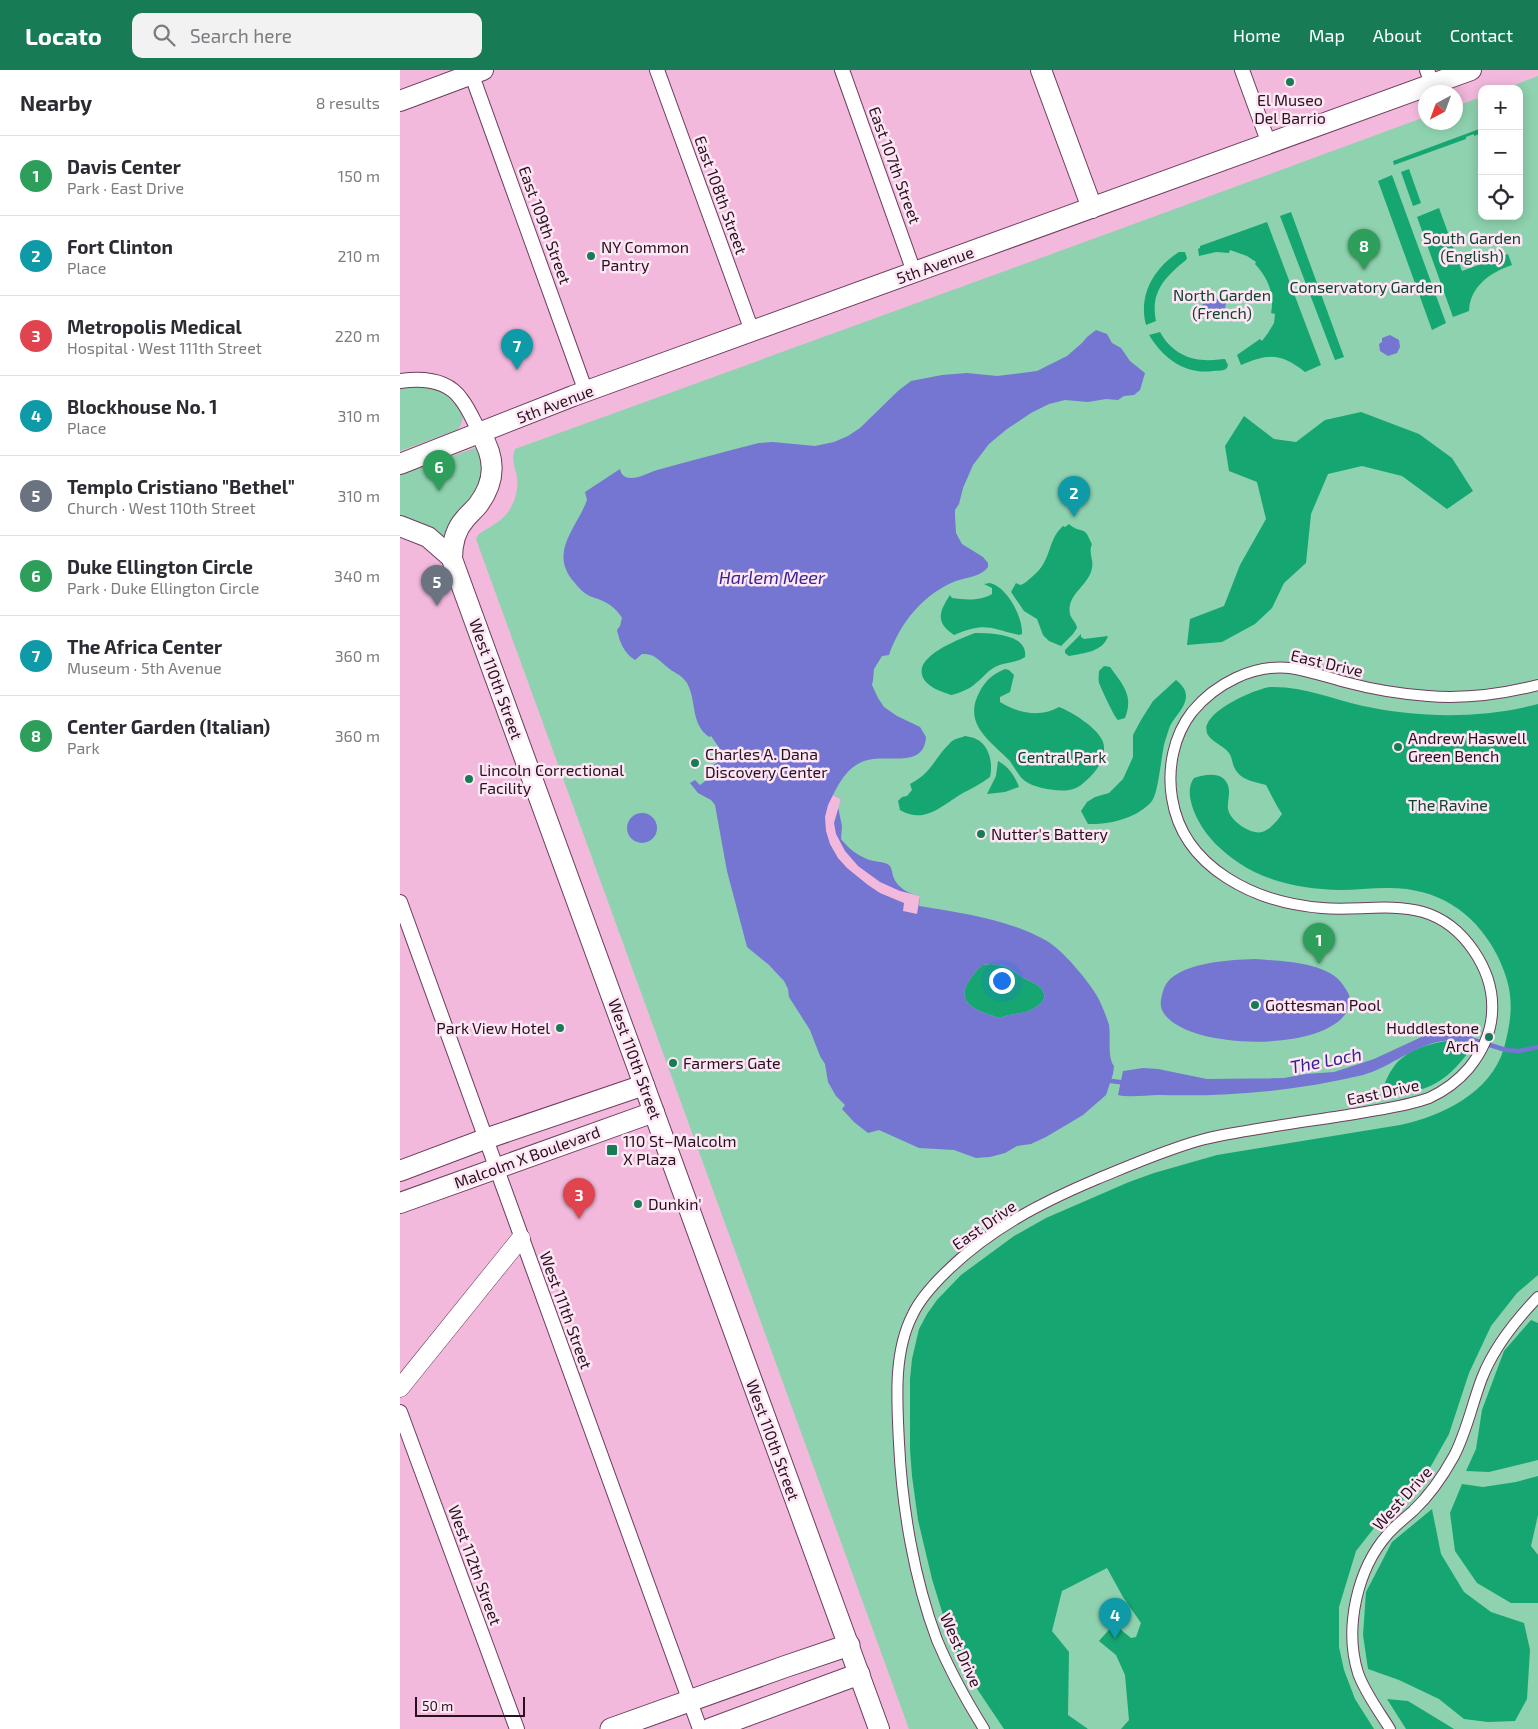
<!DOCTYPE html>
<meta charset="utf-8">
<style>
body{margin:0;font-family:"Exo 2",sans-serif;background:#f2f2f3;color:#2b2b33}
.controls{position:absolute;right:15px;top:15px;display:grid;overflow:hidden;border-radius:10px;box-shadow:0 2px 12px #0003}
.controls button{width:45px;height:45px;display:grid;place-items:center;padding:0;border:0;border-bottom:1px solid #e1e1e2;background:#fff;color:#2b2b33;font:25px sans-serif}
.compass{position:absolute;left:1018px;top:15px;width:45px;height:45px;border-radius:50%;background:#fff;box-shadow:0 2px 12px #0003;rotate:221deg}
.scale{position:absolute;left:15px;bottom:12px;width:110px;box-sizing:border-box;padding-left:5px;border:2px solid #26121f;border-top:0;font-size:14px;line-height:18px;white-space:nowrap;color:#26121f;-webkit-text-stroke:4px #fee6f4;paint-order:stroke}
.you{position:absolute;left:601px;top:910px;width:18px;height:18px;margin:-12px;border:4px solid #fff;border-radius:50%;background:#1a73e8;box-shadow:0 0 0 8px #1a73e833}
.badge{display:grid;place-items:center;width:32px;height:32px;border-radius:50%;background:#177c55;color:#fff;font-size:16px;font-weight:700}
.pin{position:absolute;translate:-50% -41px;filter:drop-shadow(0 1px 2px #0008)}
.pin::after{content:'';position:absolute;top:26px;width:18px;height:15px;background:inherit;clip-path:polygon(0 0,100% 0,50% 100%)}
.list{margin:0;padding:0;list-style:none}
h2{display:flex;justify-content:space-between;align-items:center;height:65px;margin:0;padding:0 20px;font-size:21px}
h2 small{font-size:16px;font-weight:400;color:#7c7c81}
.list li{display:grid;grid-template-columns:32px 1fr auto;gap:15px;align-items:center;box-sizing:border-box;height:80px;padding:0 20px;border-top:1px solid #e1e1e2}
.list b{display:block;font-size:19px;white-space:nowrap}
.list p{margin:0;font-size:16px;white-space:nowrap;color:#7c7c81}
.list em{font-size:16px;font-style:normal;color:#7c7c81}
.icon{flex:none;width:28px;height:28px;fill:none;stroke:currentColor;stroke-width:2;stroke-linecap:round;stroke-linejoin:round}
.map{position:relative;flex:none;width:1138px;height:1659px;overflow:hidden}
header{display:flex;align-items:center;gap:30px;box-sizing:border-box;height:70px;padding:0 25px;background:#177c55;color:#fff}
header strong{font-size:24px}
nav{display:flex;gap:28px;margin-inline-start:auto;font-size:18px}
.search{width:350px;height:45px;background:#f2f2f3;display:flex;align-items:center;gap:12px;box-sizing:border-box;padding:0 18px;border-radius:10px;color:#7c7c81;font-size:19px}
main{display:flex}
aside{flex:1;background:#fff}
.map>svg:first-child{display:block}
.green{fill:#8ed2af}
.forest{fill:#16a671}
.water{fill:#7575d2;fill-rule:evenodd}
.pier{fill:#f2b9dc}
.lines{fill:none;stroke-linecap:round;stroke-linejoin:round}
.stream{stroke:#7575d2;stroke-width:4.5}
.pedestrian-casing{stroke:#6d3e5d;stroke-width:12}
.minor-casing{stroke:#6d3e5d;stroke-width:16}
.tertiary-casing{stroke:#6d3e5d;stroke-width:19}
.secondary-casing{stroke:#6d3e5d;stroke-width:22}
.primary-casing{stroke:#6d3e5d;stroke-width:23}
.pedestrian{stroke:#fff;stroke-width:10}
.minor{stroke:#fff;stroke-width:14}
.tertiary{stroke:#fff;stroke-width:18}
.secondary{stroke:#fff;stroke-width:20}
.primary{stroke:#fff;stroke-width:21}
.poi-dot{fill:#177c55;stroke:#fee6f4;stroke-width:2}
.labels{text-anchor:middle;stroke-width:5;stroke-linejoin:round;paint-order:stroke}
.poi-label{font-size:16px;fill:#26121f;stroke:#fee6f4;text-anchor:start}
.street-label{font-size:16px;fill:#26121f;stroke:#fee6f4}
.park-label{font-size:16px;fill:#0f442e;stroke:#fee6f4}
.water-label{font-size:18px;font-style:italic;fill:#362591;stroke:#fee6f4}
</style>
<header>
<strong>Locato</strong>
<div class="search"><svg class="icon" aria-label="search" viewBox="0 0 24 24"><circle cx="10" cy="10" r="6"/><path d="M15 15l6 6"/></svg>Search here</div>
<nav><a>Home</a><a>Map</a><a>About</a><a>Contact</a></nav>
</header>
<main>
<aside>
<h2>Nearby<small>8 results</small></h2>
<ul class="list">
<li><span class="badge" style="background:#2e9e5b">1</span><div><b>Davis Center</b><p>Park · East Drive</p></div><em>150 m</em></li>
<li><span class="badge" style="background:#0f9aa8">2</span><div><b>Fort Clinton</b><p>Place</p></div><em>210 m</em></li>
<li><span class="badge" style="background:#e0444e">3</span><div><b>Metropolis Medical</b><p>Hospital · West 111th Street</p></div><em>220 m</em></li>
<li><span class="badge" style="background:#0f9aa8">4</span><div><b>Blockhouse No. 1</b><p>Place</p></div><em>310 m</em></li>
<li><span class="badge" style="background:#6b7280">5</span><div><b>Templo Cristiano &quot;Bethel&quot;</b><p>Church · West 110th Street</p></div><em>310 m</em></li>
<li><span class="badge" style="background:#2e9e5b">6</span><div><b>Duke Ellington Circle</b><p>Park · Duke Ellington Circle</p></div><em>340 m</em></li>
<li><span class="badge" style="background:#0f9aa8">7</span><div><b>The Africa Center</b><p>Museum · 5th Avenue</p></div><em>360 m</em></li>
<li><span class="badge" style="background:#2e9e5b">8</span><div><b>Center Garden (Italian)</b><p>Park</p></div><em>360 m</em></li>
</ul>
</aside>
<div class="map">
<svg width="1138" height="1659" viewBox="0 0 1138 1659">
<rect width="100%" height="100%" fill="#f2b9dc"/>
<!-- green -->
<g class="green">
<path d="M 1138,6 L 1138,1659 L 509,1659 L 76,469 L 78,465 C 84,460 91,457 98,452 C 112,442 119,424 117,407 C 115,396 111,390 115,379 C 418,269 722,159 1025,47 L 1026,52 L 1056,52 L 1056,36 L 1082,27 L 1082,146 L 1119,146 L 1119,19 L 1104,19 Z"/>
<path d="M 19,316 C 28,317 38,318 47,323 C 60,330 69,348 57,360 L 0,381 L 0,317 Z"/>
<polygon points="75,378 79,378 83,387 81,416 61,440 54,446 47,459 46,467 44,469 0,446 0,405"/>
</g>
<!-- forest -->
<g class="forest">
<polygon points="1082,58 1082,63 1074,66 1074,64 1066,67 1066,69 994,95 993,91"/>
<polygon points="1009,99 1021,133 1013,136 1001,102"/>
<polygon points="992,105 1046,253 1032,260 978,111"/>
<path d="M 1039,138 L 1062,201 L 1108,184 L 1112,195 C 1091,202 1070,216 1069,241 L 1053,247 L 1017,147 Z"/>
<polygon points="891,142 944,287 935,290 880,146"/>
<path d="M 867,152 L 921,295 L 905,302 C 881,283 869,283 841,295 L 837,285 L 860,269 L 862,271 L 868,263 L 874,253 L 875,244 L 871,243 C 875,224 868,208 855,194 L 856,192 L 847,186 L 830,180 L 829,183 L 816,182 L 799,186 L 798,179 L 800,178 L 800,176 Z"/>
<path d="M 779,182 L 785,182 L 787,188 L 786,190 C 765,207 750,222 756,251 L 746,255 C 738,225 754,198 779,182 Z"/>
<path d="M 760,262 C 769,279 786,290 805,290 C 812,291 818,289 825,289 L 828,295 L 827,298 C 823,302 819,300 813,301 C 785,305 763,288 749,265 Z"/>
<polygon points="961,342 1019,364 1052,388 1073,421 1047,439 1002,406 962,396 928,404 911,444 906,493 884,513 872,538 855,554 822,572 787,575 790,549 824,536 840,495 866,449 857,412 829,401 825,376 844,346 874,369 896,372 925,350"/>
<path d="M 669,454 C 675,460 681,459 685,462 C 688,464 690,471 692,474 C 688,483 694,490 692,498 C 689,516 666,524 670,544 C 671,549 676,552 677,558 L 673,564 L 661,576 L 649,571 L 643,565 L 637,549 L 624,541 L 611,522 L 616,513 L 620,515 C 625,514 628,510 633,506 C 652,491 647,470 663,456 L 665,457 Z"/>
<path d="M 590,513 C 607,517 623,547 622,564 L 619,565 C 588,558 586,552 554,565 C 535,552 539,542 550,525 L 552,528 C 565,530 581,531 592,524 L 592,518 L 584,514 Z"/>
<path d="M 575,563 C 592,563 628,564 625,587 C 617,593 604,592 595,597 C 587,601 583,608 576,613 C 570,619 559,623 551,625 C 543,622 533,619 527,613 C 504,589 560,569 575,563 Z"/>
<path d="M 681,564 L 681,567 L 684,569 L 708,566 C 703,582 684,583 669,586 L 665,583 L 665,580 Z"/>
<path d="M 704,596 L 710,597 C 723,615 734,626 725,648 L 718,650 C 714,647 702,620 699,613 C 698,609 699,605 699,601 Z"/>
<path d="M 605,599 L 609,600 L 614,605 L 610,622 L 600,627 L 600,632 C 618,643 640,648 659,637 C 672,642 698,658 703,672 C 707,683 699,698 691,706 C 685,712 678,719 669,720 C 658,722 634,718 625,711 C 619,707 614,696 609,690 C 589,670 562,653 580,621 C 586,610 593,604 605,599 Z"/>
<path d="M 776,610 C 781,614 786,619 786,626 C 786,637 775,646 770,656 C 768,661 767,666 765,671 C 761,685 759,721 752,731 C 738,748 709,755 688,754 L 681,741 L 687,732 L 695,727 L 709,723 L 723,709 L 733,687 L 733,665 L 741,650 L 753,631 Z"/>
<path d="M 870,617 C 903,616 932,629 963,636 C 1020,648 1081,649 1138,634 L 1138,1205 L 1117,1223 L 1091,1256 L 1069,1303 L 1049,1364 L 1031,1396 L 1007,1426 L 978,1453 L 956,1481 L 939,1537 L 939,1577 L 944,1600 L 955,1629 L 974,1659 L 721,1659 L 729,1650 L 725,1605 L 716,1585 L 699,1571 L 714,1554 L 731,1568 L 736,1567 L 741,1553 L 723,1527 L 707,1498 L 662,1521 L 652,1561 L 669,1582 L 668,1645 L 688,1659 L 604,1659 L 561,1595 L 554,1581 L 532,1509 L 518,1450 L 512,1406 L 510,1380 L 510,1309 L 512,1289 L 519,1259 L 527,1244 L 537,1230 L 561,1205 L 614,1166 L 646,1148 L 729,1112 L 754,1103 L 817,1085 L 1000,1055 C 1042,1046 1091,1023 1104,978 C 1114,941 1114,918 1096,883 C 1073,840 1035,817 986,818 C 971,818 955,820 940,820 C 905,819 869,813 839,793 C 823,782 807,768 798,750 C 792,738 785,720 794,708 C 803,705 817,702 824,709 C 833,719 827,728 828,739 C 830,751 851,765 862,762 C 871,759 878,750 882,744 L 877,736 L 866,715 C 853,711 841,711 834,697 C 832,692 832,687 829,683 C 823,675 813,673 808,665 C 796,644 855,619 870,617 Z"/>
<path d="M 565,666 C 568,667 573,667 576,669 C 590,675 593,695 590,707 C 581,714 572,718 563,723 C 542,735 525,755 500,740 L 498,731 L 502,727 L 507,726 L 512,720 L 510,714 C 532,703 535,687 550,673 C 553,669 560,668 565,666 Z"/>
<path d="M 598,691 C 608,696 615,706 619,717 L 605,722 L 587,724 L 596,706 Z"/>
<path d="M 591,894 C 595,895 600,895 603,896 C 611,898 614,902 620,906 C 630,912 647,916 644,929 C 630,947 617,941 600,948 C 563,937 551,927 582,895 Z"/>
<path d="M 1058,970 L 1070,972 L 1069,975 L 1073,976 C 1048,1011 1032,1020 989,1027 L 983,1018 C 987,1007 993,995 1002,988 C 1017,976 1039,971 1058,970 Z"/>
<polygon points="1131,1250 1138,1253 1138,1390 1089,1402 1066,1401 1076,1379 1082,1340 1104,1281"/>
<polygon points="1138,1406 1138,1445 1131,1476 1138,1485 1138,1533 1111,1533 1077,1513 1055,1481 1050,1443 1062,1414 1083,1417 1116,1412"/>
<polygon points="1032,1439 1041,1484 1064,1522 1091,1542 1124,1553 1130,1580 1127,1629 1115,1651 1088,1652 1064,1649 1039,1629 999,1610 968,1599 963,1565 966,1522 992,1472"/>
<polygon points="987,1629 1008,1631 1054,1659 1006,1659"/>
</g>
<!-- water -->
<g class="water">
<polygon points="817,228 825,230 826,234 825,238 809,244 802,242 801,236 805,232"/>
<path d="M 696,260 L 707,264 L 712,273 L 721,278 L 730,291 L 745,303 L 740,320 L 734,325 L 724,326 L 718,330 L 706,329 L 688,332 L 665,330 L 649,334 L 631,343 L 607,359 L 589,374 L 573,395 L 563,418 L 559,434 L 555,440 L 555,446 L 556,463 L 562,474 L 583,487 L 588,493 L 588,497 C 581,507 567,507 556,511 C 523,524 500,553 489,585 L 482,586 L 474,599 L 473,610 L 472,615 L 478,628 L 484,637 L 497,646 L 520,657 L 526,667 C 524,700 486,683 464,691 C 448,697 440,711 433,725 L 441,729 L 438,737 L 442,756 L 441,769 C 450,780 460,788 474,791 C 479,792 485,792 489,795 C 492,798 492,802 493,806 C 497,818 509,824 520,826 L 519,836 C 562,843 608,849 647,871 C 661,880 672,893 682,905 C 689,914 697,924 701,934 C 704,941 707,948 709,955 C 711,967 707,987 714,996 L 713,1004 L 706,1025 L 683,1045 L 646,1067 L 631,1074 L 617,1076 L 605,1083 L 590,1087 L 576,1088 L 554,1080 L 519,1078 L 479,1060 L 468,1063 L 454,1052 L 442,1039 L 445,1035 L 436,1026 L 428,1012 L 425,994 L 420,986 L 410,960 L 389,927 L 388,919 L 384,911 L 369,895 L 347,877 L 327,801 L 315,735 L 311,730 L 298,723 L 290,713 L 295,710 L 300,715 L 315,704 L 311,697 L 325,686 L 311,666 L 309,667 C 290,653 297,631 287,613 C 280,603 273,603 266,596 C 258,589 253,583 242,584 L 235,590 C 224,583 220,573 217,560 L 220,556 L 222,548 C 215,536 205,531 192,527 C 184,524 179,518 174,512 C 148,482 177,458 187,430 L 185,422 L 220,399 C 221,405 225,408 231,408 C 241,408 251,401 261,399 C 294,390 326,381 359,373 L 373,372 L 415,376 L 434,372 L 448,366 L 460,358 L 499,320 L 511,311 L 542,305 L 567,303 L 597,306 L 637,301 L 667,286 L 682,273 L 687,267 ZM 591,894 C 595,895 600,895 603,896 C 611,898 614,902 620,906 C 630,912 647,916 644,929 C 630,947 617,941 600,948 C 563,937 551,927 582,895 Z"/>
<polygon points="990,265 999,270 1000,277 997,283 988,286 980,281 979,274 982,272 982,268"/>
<circle cx="242" cy="758" r="15"/>
<path d="M 855,889 C 879,891 929,892 943,915 C 946,919 951,926 950,932 C 944,984 782,983 762,940 C 759,933 762,925 764,918 C 775,892 830,890 855,889 Z"/>
<path d="M 1047,963 L 1062,963 L 1071,966 L 1070,972 C 1061,971 1052,970 1043,971 C 1014,975 991,997 963,1005 C 897,1021 827,1027 759,1025 C 745,1025 732,1028 718,1025 L 723,1001 L 743,998 L 758,999 L 807,1009 L 884,1008 L 906,1004 L 934,1002 L 974,989 L 1028,964 Z"/>
</g>
<!-- pier -->
<polygon class="pier" points="433,725 441,729 434,753 436,764 445,781 458,796 480,812 500,821 520,826 517,844 503,841 504,833 480,823 468,815 447,798 438,788 430,774 426,761 425,747 428,735"/>
<g class="lines">
<!-- stream -->
<g class="stream">
<polyline points="1067,968 1106,980 1119,981 1138,977"/>
<polyline points="711,1011 727,1013"/>
</g>
<defs>
<g id="pedestrian">
<path d="M 584,1659 C 566,1630 550,1601 537,1570 C 514,1509 502,1437 499,1373 C 497,1331 493,1282 513,1244 C 520,1229 532,1216 544,1204 C 588,1160 640,1133 697,1109 C 731,1095 765,1080 801,1070 C 823,1064 847,1061 870,1057 C 900,1052 930,1048 960,1043 C 982,1039 1007,1036 1029,1028 C 1044,1021 1058,1011 1069,998 C 1081,983 1091,963 1092,943 C 1095,901 1064,854 1023,842 C 990,833 955,841 922,838 C 857,833 783,799 772,728 C 767,698 774,665 792,642 C 815,614 853,594 890,598 C 910,601 929,608 949,613 C 975,620 1001,624 1028,626 C 1065,629 1103,624 1138,615"/>
<path d="M 990,1659 C 979,1641 965,1623 958,1603 C 944,1558 957,1499 988,1464 C 996,1455 1005,1448 1013,1441 C 1030,1425 1043,1406 1054,1386 C 1067,1361 1072,1334 1082,1308 C 1094,1277 1115,1251 1138,1227"/>
</g>
<g id="minor">
<polyline points="70,0 186,322"/>
<polyline points="257,0 352,261"/>
<polyline points="442,0 514,202"/>
<polyline points="842,0 869,74"/>
<polyline points="1027,0 1032,14"/>
<path d="M 0,311 C 22,308 47,309 61,329 C 69,339 74,352 80,363"/>
<polyline points="0,832 300,1659"/>
<polyline points="0,1342 117,1659"/>
</g>
<polyline id="tertiary" points="0,1318 121,1168"/>
<g id="secondary">
<polyline points="641,0 692,138"/>
<polyline points="0,31 83,0"/>
<path d="M 80,363 C 96,388 96,411 78,435 C 74,440 69,444 65,449 C 55,460 52,475 52,489 L 479,1659"/>
<polyline points="0,394 173,326 1071,0"/>
<polyline points="0,456 28,467 52,488"/>
<polyline points="0,1101 85,1069 244,1015"/>
<polyline points="0,1133 254,1042"/>
</g>
<g id="primary">
<polyline points="211,1659 384,1597 449,1575"/>
<polyline points="310,1659 459,1604"/>
</g>
</defs>
<!-- pedestrian casing -->
<use href="#pedestrian" class="pedestrian-casing"/>
<!-- minor casing -->
<use href="#minor" class="minor-casing"/>
<!-- tertiary casing -->
<use href="#tertiary" class="tertiary-casing"/>
<!-- secondary casing -->
<use href="#secondary" class="secondary-casing"/>
<!-- primary casing -->
<use href="#primary" class="primary-casing"/>
<!-- pedestrian -->
<use href="#pedestrian" class="pedestrian"/>
<!-- minor -->
<use href="#minor" class="minor"/>
<!-- tertiary -->
<use href="#tertiary" class="tertiary"/>
<!-- secondary -->
<use href="#secondary" class="secondary"/>
<!-- primary -->
<use href="#primary" class="primary"/>
</g>
<!-- markers -->
<g class="poi-dot">
<circle cx="890" cy="12" r="5"/>
<circle cx="191" cy="186" r="5"/>
<circle cx="998" cy="677" r="5"/>
<circle cx="295" cy="693" r="5"/>
<circle cx="69" cy="709" r="5"/>
<circle cx="581" cy="764" r="5"/>
<circle cx="855" cy="935" r="5"/>
<circle cx="160" cy="958" r="5"/>
<circle cx="1089" cy="967" r="5"/>
<circle cx="273" cy="993" r="5"/>
<rect x="206" y="1074" width="12" height="12" rx="2.5"/>
<circle cx="238" cy="1134" r="5"/>
</g>
<g class="labels">
<!-- poi labels -->
<g class="poi-label">
<text x="890" y="36" text-anchor="middle">El Museo<tspan x="890" dy="18">Del Barrio</tspan></text>
<text x="201" y="183">NY Common<tspan x="201" dy="18">Pantry</tspan></text>
<text x="1008" y="674">Andrew Haswell<tspan x="1008" dy="18">Green Bench</tspan></text>
<text x="305" y="690">Charles A. Dana<tspan x="305" dy="18">Discovery Center</tspan></text>
<text x="79" y="706">Lincoln Correctional<tspan x="79" dy="18">Facility</tspan></text>
<text x="591" y="770">Nutter's Battery</text>
<text x="865" y="941">Gottesman Pool</text>
<text x="150" y="964" text-anchor="end">Park View Hotel</text>
<text x="1079" y="964" text-anchor="end">Huddlestone<tspan x="1079" dy="18">Arch</tspan></text>
<text x="283" y="999">Farmers Gate</text>
<text x="223" y="1077">110 St–Malcolm<tspan x="223" dy="18">X Plaza</tspan></text>
<text x="248" y="1140">Dunkin'</text>
</g>
<!-- street labels -->
<g class="street-label">
<text transform="translate(495 95) rotate(70)" y="6">East 107th Street</text>
<text transform="translate(321 125) rotate(70)" y="6">East 108th Street</text>
<text transform="translate(145 155) rotate(70)" y="6">East 109th Street</text>
<text transform="translate(535 195) rotate(-20)" y="6">5th Avenue</text>
<text transform="translate(155 334) rotate(-21)" y="6">5th Avenue</text>
<text transform="translate(927 593) rotate(13)" y="6">East Drive</text>
<text transform="translate(96 609) rotate(70)" y="6">West 110th Street</text>
<text transform="translate(235 989) rotate(70)" y="6">West 110th Street</text>
<text transform="translate(983 1022) rotate(-12)" y="6">East Drive</text>
<text transform="translate(127 1087) rotate(-20)" y="6">Malcolm X Boulevard</text>
<text transform="translate(584 1155) rotate(-35)" y="6">East Drive</text>
<text transform="translate(166 1240) rotate(70)" y="6">West 111th Street</text>
<text transform="translate(373 1370) rotate(70)" y="6">West 110th Street</text>
<text transform="translate(1002 1428) rotate(-48)" y="6">West Drive</text>
<text transform="translate(75 1495) rotate(70)" y="6">West 112th Street</text>
<text transform="translate(561 1580) rotate(66)" y="6">West Drive</text>
</g>
<!-- park labels -->
<g class="park-label">
<text x="1072" y="174">South Garden<tspan x="1072" dy="18">(English)</tspan></text>
<text x="966" y="223">Conservatory Garden</text>
<text x="822" y="231">North Garden<tspan x="822" dy="18">(French)</tspan></text>
<text x="662" y="693">Central Park</text>
<text x="1048" y="741">The Ravine</text>
</g>
<!-- water labels -->
<g class="water-label">
<text x="372" y="514">Harlem Meer</text>
<text transform="translate(926 991) rotate(-11)" y="6">The Loch</text>
</g>
</g>
</svg>
<div class="controls">
<button>+</button>
<button>−</button>
<button><svg class="icon" aria-label="locate" viewBox="0 0 24 24"><circle cx="12" cy="12" r="6"/><path d="M12 2v4M12 18v4M2 12h4M18 12h4"/></svg></button>
</div>
<svg class="compass" viewBox="-18 -18 36 36"><path d="M0-13l5 13h-10z" fill="#e53935"/><path d="M0 13l5-13h-10z" fill="#7c7c81"/></svg>
<div class="scale">50 m</div>
<div class="you"></div>
<div class="pin badge" style="left:919px;top:894px;background:#2e9e5b">1</div>
<div class="pin badge" style="left:674px;top:447px;background:#0f9aa8">2</div>
<div class="pin badge" style="left:179px;top:1149px;background:#e0444e">3</div>
<div class="pin badge" style="left:715px;top:1569px;background:#0f9aa8">4</div>
<div class="pin badge" style="left:37px;top:536px;background:#6b7280">5</div>
<div class="pin badge" style="left:39px;top:421px;background:#2e9e5b">6</div>
<div class="pin badge" style="left:117px;top:300px;background:#0f9aa8">7</div>
<div class="pin badge" style="left:964px;top:200px;background:#2e9e5b">8</div>
</div>
</main>
